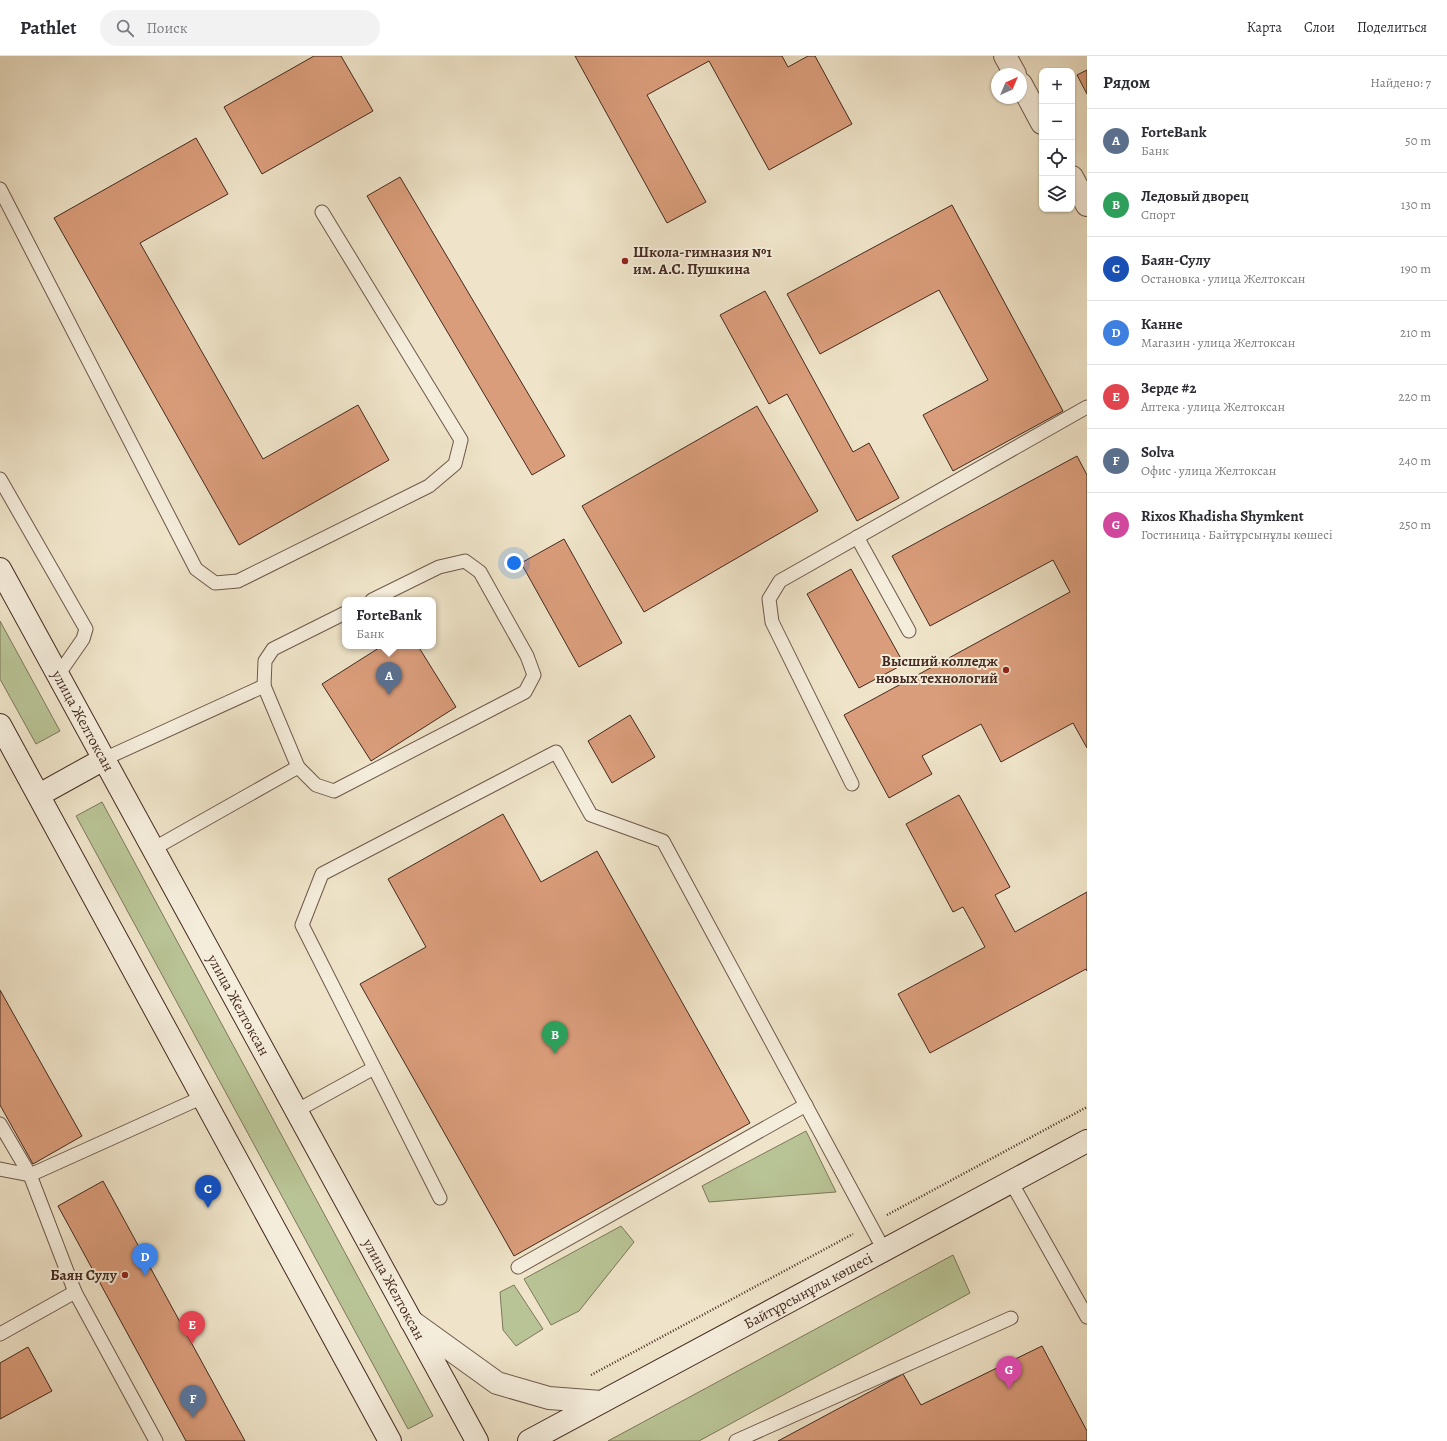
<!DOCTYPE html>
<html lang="ru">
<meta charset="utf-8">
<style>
body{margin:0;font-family:Alegreya,serif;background:#f2f2f3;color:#2b2b33}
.controls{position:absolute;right:12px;top:12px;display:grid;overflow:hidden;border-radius:8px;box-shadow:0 1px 3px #0004}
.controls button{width:36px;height:36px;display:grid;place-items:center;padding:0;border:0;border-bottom:1px solid #e1e1e2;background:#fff;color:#2b2b33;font:20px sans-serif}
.compass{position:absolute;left:991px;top:12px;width:36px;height:36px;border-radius:50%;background:#fff;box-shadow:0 1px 3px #0004;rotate:44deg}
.you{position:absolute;left:514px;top:507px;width:14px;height:14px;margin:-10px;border:3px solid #fff;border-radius:50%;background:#1a73e8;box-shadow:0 0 0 6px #1a73e833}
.badge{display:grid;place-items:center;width:26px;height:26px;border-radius:50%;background:#8f2418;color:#fff;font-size:13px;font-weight:700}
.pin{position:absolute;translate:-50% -33px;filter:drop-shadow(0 1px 2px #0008)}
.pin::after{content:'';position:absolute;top:21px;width:14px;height:12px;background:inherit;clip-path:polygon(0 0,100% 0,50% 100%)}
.popup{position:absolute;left:342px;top:541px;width:94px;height:52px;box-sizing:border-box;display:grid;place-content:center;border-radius:8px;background:#fff;filter:drop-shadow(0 1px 3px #0005);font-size:13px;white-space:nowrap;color:#7c7c81}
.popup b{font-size:15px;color:#2b2b33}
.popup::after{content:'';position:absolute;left:50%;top:100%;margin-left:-8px;border:8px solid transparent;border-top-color:#fff}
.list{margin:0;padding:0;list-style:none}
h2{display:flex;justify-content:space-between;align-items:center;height:52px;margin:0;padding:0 16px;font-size:17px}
h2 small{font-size:13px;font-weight:400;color:#7c7c81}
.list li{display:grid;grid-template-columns:26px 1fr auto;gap:12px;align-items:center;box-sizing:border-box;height:64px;padding:0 16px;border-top:1px solid #e1e1e2}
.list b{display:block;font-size:15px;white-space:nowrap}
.list p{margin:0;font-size:13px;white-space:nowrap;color:#7c7c81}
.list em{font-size:13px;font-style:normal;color:#7c7c81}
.icon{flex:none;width:22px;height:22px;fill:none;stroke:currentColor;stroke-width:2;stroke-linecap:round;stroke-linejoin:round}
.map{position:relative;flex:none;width:1087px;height:1385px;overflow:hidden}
header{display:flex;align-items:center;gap:24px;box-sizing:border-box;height:56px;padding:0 20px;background:#fff;border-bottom:1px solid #e1e1e2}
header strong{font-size:19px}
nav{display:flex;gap:22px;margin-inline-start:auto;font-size:14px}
.search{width:280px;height:36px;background:#f2f2f3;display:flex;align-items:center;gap:10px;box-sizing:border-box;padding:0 14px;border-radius:22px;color:#7c7c81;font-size:15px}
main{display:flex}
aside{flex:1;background:#fff}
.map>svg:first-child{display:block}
.green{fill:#b9c496;stroke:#7e765a}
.building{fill:#da9d7b;stroke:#43291f}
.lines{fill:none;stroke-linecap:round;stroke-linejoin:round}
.service-casing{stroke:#6e584a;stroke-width:15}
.minor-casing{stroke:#6e584a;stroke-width:24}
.tertiary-casing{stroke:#6e584a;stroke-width:24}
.secondary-casing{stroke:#43291f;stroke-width:24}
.path{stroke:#43291f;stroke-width:2.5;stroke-dasharray:1 2;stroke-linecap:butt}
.service{stroke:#f5eddc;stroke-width:13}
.minor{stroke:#f5eddc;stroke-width:22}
.tertiary{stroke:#f5eddc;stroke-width:22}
.secondary{stroke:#f5eddc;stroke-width:22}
.poi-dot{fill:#8f2418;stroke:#f5eddc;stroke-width:1.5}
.labels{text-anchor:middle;stroke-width:4;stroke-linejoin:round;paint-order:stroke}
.poi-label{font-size:15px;font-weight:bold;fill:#43291f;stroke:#f5eddc;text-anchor:end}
.street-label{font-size:15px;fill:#43291f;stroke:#f5eddc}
</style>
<header>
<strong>Pathlet</strong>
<div class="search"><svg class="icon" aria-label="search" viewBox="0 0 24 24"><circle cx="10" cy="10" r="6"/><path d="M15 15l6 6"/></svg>Поиск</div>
<nav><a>Карта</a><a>Слои</a><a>Поделиться</a></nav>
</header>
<main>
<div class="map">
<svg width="1087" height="1385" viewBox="0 0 1087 1385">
<rect width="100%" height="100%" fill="#efe4c9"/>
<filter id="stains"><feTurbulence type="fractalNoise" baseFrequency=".005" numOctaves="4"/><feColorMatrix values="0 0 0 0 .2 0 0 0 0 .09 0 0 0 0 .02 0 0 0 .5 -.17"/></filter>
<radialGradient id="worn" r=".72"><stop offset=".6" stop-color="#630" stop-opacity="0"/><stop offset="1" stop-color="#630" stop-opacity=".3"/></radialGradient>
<!-- green -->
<g class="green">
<polygon points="0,565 60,675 36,688 0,623"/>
<polygon points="102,746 433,1360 408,1373 76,760"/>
<polygon points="806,1075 836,1136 709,1146 702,1130"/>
<polygon points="621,1170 634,1186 579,1255 551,1269 524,1223"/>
<polygon points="953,1199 970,1237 699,1385 608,1385"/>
<polygon points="514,1229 543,1273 516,1290 503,1274 500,1236"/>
</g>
<!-- building -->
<g class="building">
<polygon points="314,0 341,0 373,55 262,118 224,51"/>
<polygon points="575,0 782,0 788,11 808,0 815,0 852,68 769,114 709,5 647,39 706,146 667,167"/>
<polygon points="1087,14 1087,38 1077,19"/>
<polygon points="196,82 228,138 140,187 263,403 358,349 389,404 239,489 54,162"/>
<polygon points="400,121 565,400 532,419 367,140"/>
<polygon points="952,149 1063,355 953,415 923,359 988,324 939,234 820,298 787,238"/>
<polygon points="765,235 853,396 869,387 899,442 857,465 787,338 769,348 720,259"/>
<polygon points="757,350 818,455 644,556 582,450"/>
<polygon points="1077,400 1087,419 1087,692 1073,667 1001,706 981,668 922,700 932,718 889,742 844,659 1070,536 1053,504 930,570 892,500"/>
<polygon points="564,483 622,587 579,611 521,507"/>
<polygon points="851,513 904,608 859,632 807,538"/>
<polygon points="382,590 418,590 456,651 371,705 322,628"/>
<polygon points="630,659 655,701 612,727 588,685"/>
<polygon points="959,739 1010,831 995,839 1015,876 1087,836 1087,915 1086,913 930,997 898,938 985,891 963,851 953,856 906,768"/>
<polygon points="503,758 541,826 597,795 750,1067 514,1200 360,928 426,891 388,823"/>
<polygon points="0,934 82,1080 33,1108 0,1049"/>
<polygon points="103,1125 192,1288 245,1385 186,1385 58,1150"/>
<polygon points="1042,1290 1087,1375 1087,1385 778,1385 903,1318 921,1349"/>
<polygon points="28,1291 52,1335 0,1363 0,1307"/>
</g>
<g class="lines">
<defs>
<g id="service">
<polyline points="0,133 196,513 215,527 238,525 429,430 455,408 461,384 322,156"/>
<polyline points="0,423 86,573 83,583 58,619"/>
<polyline points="857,481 909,575"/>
<polyline points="264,630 298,711"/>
<polyline points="104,703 264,630 265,605 273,593 345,557"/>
<polyline points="852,728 772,566 769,543 780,525 1087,351"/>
<polyline points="153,793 298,711 316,729 334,735 525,636 534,619 527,600 480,516 465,505 439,511 372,544"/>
<polyline points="296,1055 374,1012"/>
<polyline points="0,1068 30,1119 75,1236 156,1385"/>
<polyline points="0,1113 30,1119 203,1041"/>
<polyline points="1011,1126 1087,1261"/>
<polyline points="440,1142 302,869 322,818 556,696 591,759 663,785 884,1194"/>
<polyline points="518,1211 806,1049"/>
<polyline points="0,1278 75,1236"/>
<polyline points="736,1385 1011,1262"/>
</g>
<polyline id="minor" points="411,1265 497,1327 549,1342 601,1346"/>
<g id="tertiary">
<polyline points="1005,0 1015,18"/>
<polyline points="1021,28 1042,67"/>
<polyline points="1072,121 1087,149"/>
</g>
<g id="secondary">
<path id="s1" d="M 0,513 L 477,1385"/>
<polyline points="0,669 390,1385"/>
<polyline points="39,739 104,703"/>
<path id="s2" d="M 529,1385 L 1087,1085"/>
</g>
</defs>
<!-- service casing -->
<use href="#service" class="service-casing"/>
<!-- minor casing -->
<use href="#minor" class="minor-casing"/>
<!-- tertiary casing -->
<use href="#tertiary" class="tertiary-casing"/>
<!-- secondary casing -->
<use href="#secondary" class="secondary-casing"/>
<!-- path -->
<g class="path">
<polyline points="887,1159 1087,1051"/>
<polyline points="591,1319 853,1178"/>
</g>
<!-- service -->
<use href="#service" class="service"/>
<!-- minor -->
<use href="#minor" class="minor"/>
<!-- tertiary -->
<use href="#tertiary" class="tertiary"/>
<!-- secondary -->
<use href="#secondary" class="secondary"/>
</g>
<!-- markers -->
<g class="poi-dot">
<circle cx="625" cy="205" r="4"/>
<circle cx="1006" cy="614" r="4"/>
<circle cx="125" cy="1219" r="4"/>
</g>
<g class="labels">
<!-- poi labels -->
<g class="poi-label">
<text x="633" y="201" text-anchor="start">Школа-гимназия №1<tspan x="633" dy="17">им. А.С. Пушкина</tspan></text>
<text x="998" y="610">Высший колледж<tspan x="998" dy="17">новых технологий</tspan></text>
<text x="117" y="1224">Баян Сулу</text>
</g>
<!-- street labels -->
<g class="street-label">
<text dy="5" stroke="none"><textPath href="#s1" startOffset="173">улица Желтоксан</textPath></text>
<text dy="5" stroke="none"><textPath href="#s1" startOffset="497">улица Желтоксан</textPath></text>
<text dy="5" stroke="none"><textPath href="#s1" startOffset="821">улица Желтоксан</textPath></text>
<text dy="5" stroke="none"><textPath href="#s2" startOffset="317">Байтұрсынұлы көшесі</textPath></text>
</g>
</g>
<rect width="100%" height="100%" filter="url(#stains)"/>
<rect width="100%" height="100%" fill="url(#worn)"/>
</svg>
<div class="controls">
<button>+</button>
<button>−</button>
<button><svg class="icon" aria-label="locate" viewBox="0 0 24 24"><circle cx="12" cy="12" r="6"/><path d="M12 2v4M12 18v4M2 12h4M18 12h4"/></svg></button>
<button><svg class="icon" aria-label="layers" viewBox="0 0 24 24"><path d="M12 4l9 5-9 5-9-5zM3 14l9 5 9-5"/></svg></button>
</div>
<svg class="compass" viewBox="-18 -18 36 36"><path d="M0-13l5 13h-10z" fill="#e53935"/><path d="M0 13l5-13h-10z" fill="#7c7c81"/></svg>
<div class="you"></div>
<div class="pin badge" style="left:389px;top:639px;background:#5c6f8a">A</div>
<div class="popup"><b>ForteBank</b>Банк</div>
<div class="pin badge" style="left:555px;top:998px;background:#2e9e5b">B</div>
<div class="pin badge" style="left:208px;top:1152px;background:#1a4fb4">C</div>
<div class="pin badge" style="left:145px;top:1220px;background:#3f7fe0">D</div>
<div class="pin badge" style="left:192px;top:1288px;background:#e0444e">E</div>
<div class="pin badge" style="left:193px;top:1362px;background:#5c6f8a">F</div>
<div class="pin badge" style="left:1009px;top:1333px;background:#d1479c">G</div>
</div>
<aside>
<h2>Рядом<small>Найдено: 7</small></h2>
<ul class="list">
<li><span class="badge" style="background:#5c6f8a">A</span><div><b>ForteBank</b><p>Банк</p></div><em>50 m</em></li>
<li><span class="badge" style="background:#2e9e5b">B</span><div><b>Ледовый дворец</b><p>Спорт</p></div><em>130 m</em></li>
<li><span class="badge" style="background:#1a4fb4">C</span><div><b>Баян-Сулу</b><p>Остановка · улица Желтоксан</p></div><em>190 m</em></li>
<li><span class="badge" style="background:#3f7fe0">D</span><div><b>Канне</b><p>Магазин · улица Желтоксан</p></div><em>210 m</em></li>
<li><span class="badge" style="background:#e0444e">E</span><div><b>Зерде #2</b><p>Аптека · улица Желтоксан</p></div><em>220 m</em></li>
<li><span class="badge" style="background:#5c6f8a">F</span><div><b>Solva</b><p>Офис · улица Желтоксан</p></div><em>240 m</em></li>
<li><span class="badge" style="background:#d1479c">G</span><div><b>Rixos Khadisha Shymkent</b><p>Гостиница · Байтұрсынұлы көшесі</p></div><em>250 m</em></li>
</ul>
</aside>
</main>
